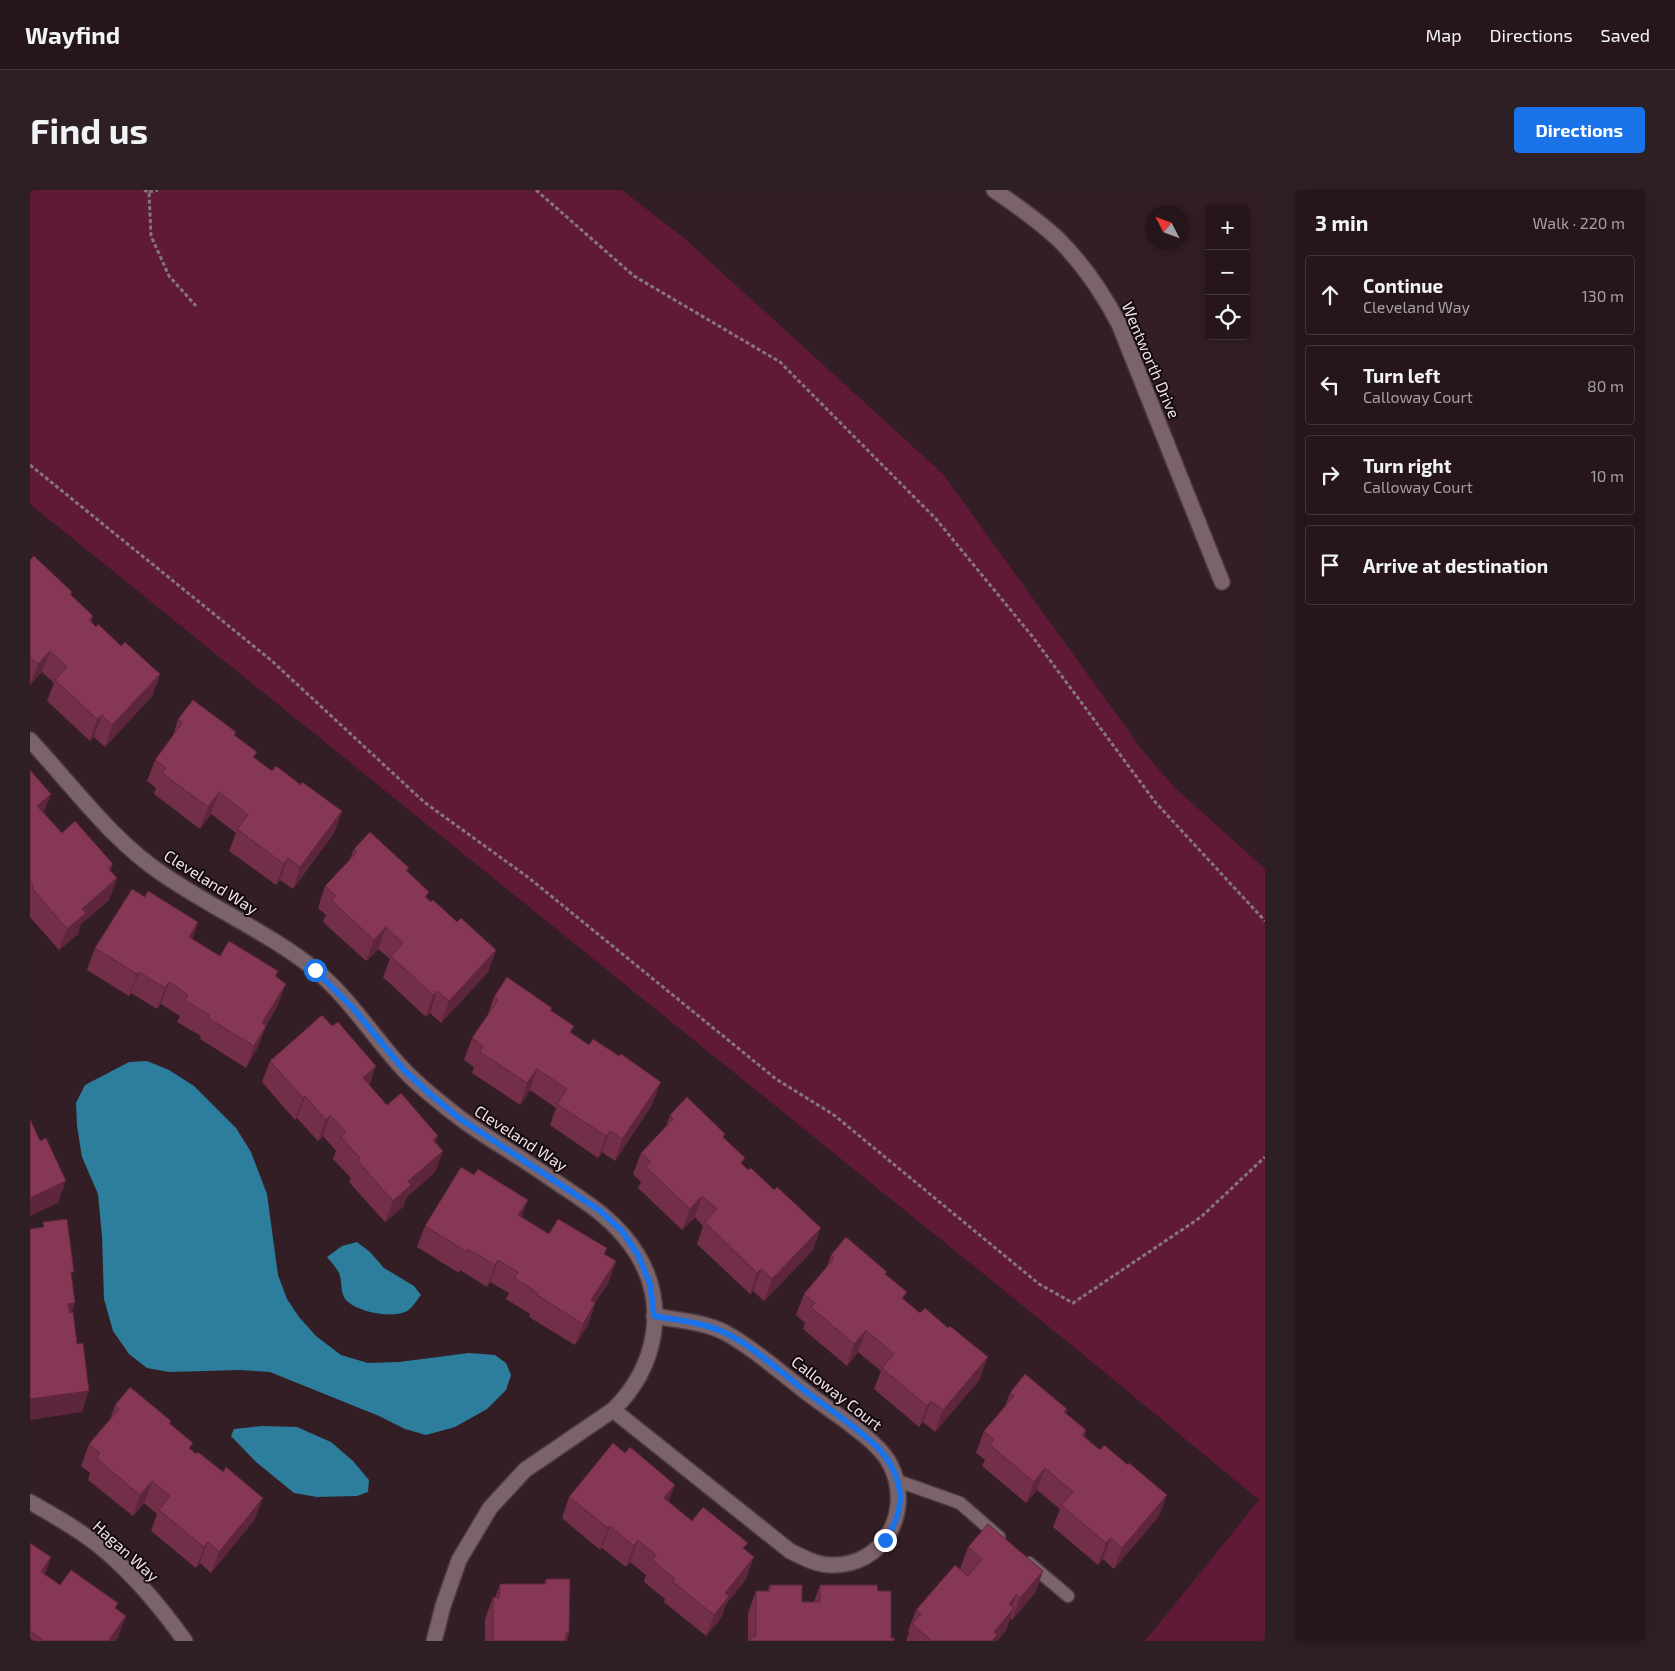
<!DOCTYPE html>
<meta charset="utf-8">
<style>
body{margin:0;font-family:"Exo 2",sans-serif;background:#2e1f24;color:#f1f3f6}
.controls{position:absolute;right:15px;top:15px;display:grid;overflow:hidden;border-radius:5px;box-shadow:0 2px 12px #0003}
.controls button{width:45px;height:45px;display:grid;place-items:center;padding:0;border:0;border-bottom:1px solid #42353a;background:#26161b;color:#f1f3f6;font:25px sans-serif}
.compass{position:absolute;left:1115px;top:15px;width:45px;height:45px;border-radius:50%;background:#26161b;box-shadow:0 2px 12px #0003;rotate:312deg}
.stop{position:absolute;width:15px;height:15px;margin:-11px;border:4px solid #1a73e8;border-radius:50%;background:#fff}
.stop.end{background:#1a73e8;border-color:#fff;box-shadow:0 1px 5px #0008}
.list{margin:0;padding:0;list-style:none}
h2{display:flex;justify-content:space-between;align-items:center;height:65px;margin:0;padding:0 20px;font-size:21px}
h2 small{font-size:16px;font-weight:400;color:#a49fa3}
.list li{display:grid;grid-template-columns:32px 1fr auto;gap:15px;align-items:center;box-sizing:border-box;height:80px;margin:0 10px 10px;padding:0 10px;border:1px solid #42353a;border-radius:5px}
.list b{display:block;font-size:19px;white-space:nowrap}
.list p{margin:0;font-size:16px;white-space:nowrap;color:#a49fa3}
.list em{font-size:16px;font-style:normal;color:#a49fa3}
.icon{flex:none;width:28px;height:28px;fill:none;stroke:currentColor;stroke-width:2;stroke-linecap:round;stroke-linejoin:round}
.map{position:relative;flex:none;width:1235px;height:1451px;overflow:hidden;border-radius:5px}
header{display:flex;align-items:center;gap:30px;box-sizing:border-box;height:70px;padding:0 25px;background:#26161b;border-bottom:1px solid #42353a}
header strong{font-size:24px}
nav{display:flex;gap:28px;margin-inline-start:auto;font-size:18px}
.intro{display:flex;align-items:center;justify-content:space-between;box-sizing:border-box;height:120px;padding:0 30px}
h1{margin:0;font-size:35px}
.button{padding:12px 22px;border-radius:5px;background:#1a73e8;color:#fff;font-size:18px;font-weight:700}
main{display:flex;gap:30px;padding:0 30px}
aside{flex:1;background:#26161b;border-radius:5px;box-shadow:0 2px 12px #0003}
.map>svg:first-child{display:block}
.green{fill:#601a37}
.water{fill:#2d7d9c}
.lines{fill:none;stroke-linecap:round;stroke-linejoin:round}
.lane-casing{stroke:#4d3b41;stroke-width:15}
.street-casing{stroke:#4d3b41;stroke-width:18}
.path{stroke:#86757a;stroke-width:3;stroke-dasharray:4 2.5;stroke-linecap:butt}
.lane{stroke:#7b636a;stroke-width:12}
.street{stroke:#7b636a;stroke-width:15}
.wall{fill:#732f49}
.shaded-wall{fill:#5e263c}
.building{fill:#863755;stroke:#5e263c}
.route{stroke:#1a73e8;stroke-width:6}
.labels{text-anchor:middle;stroke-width:4;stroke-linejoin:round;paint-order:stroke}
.street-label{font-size:16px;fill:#f0e1e5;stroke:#140b0e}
</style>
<header>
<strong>Wayfind</strong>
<nav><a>Map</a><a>Directions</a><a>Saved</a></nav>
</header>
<div class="intro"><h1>Find us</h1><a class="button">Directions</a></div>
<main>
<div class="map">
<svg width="1235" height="1451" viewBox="0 0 1235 1451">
<rect width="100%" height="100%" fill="#321e24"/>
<!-- green -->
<polygon class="green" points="0,0 592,0 654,48 913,284 1113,561 1144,597 1235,679 1235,1451 1115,1451 1229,1310 1049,1161 0,314"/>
<!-- water -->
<g class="water">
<polygon points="117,871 139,880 164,896 206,938 221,962 237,1004 248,1085 257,1109 269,1127 286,1146 311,1165 338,1173 369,1172 439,1163 465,1165 476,1173 481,1185 476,1200 457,1219 425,1237 396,1245 375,1239 349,1226 240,1182 210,1180 139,1182 117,1178 99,1164 83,1141 74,1109 72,1047 68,1004 52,967 47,936 46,913 55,895 99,872"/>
<path d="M 327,1052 L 340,1062 L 354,1078 L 384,1096 L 391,1105 C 386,1111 382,1119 375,1122 C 361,1128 329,1122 318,1112 C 309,1104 313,1092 309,1083 C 306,1077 301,1072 297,1067 L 312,1056 Z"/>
<polygon points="232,1236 267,1237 301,1252 323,1271 339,1290 338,1302 327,1306 287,1307 264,1303 226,1272 201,1246 204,1239"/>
</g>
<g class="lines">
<defs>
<g id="lane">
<polyline points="868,1291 930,1313 969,1347"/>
<polyline points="999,1373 1038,1406"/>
</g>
<g id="street">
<path d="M 964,0 C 986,15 1009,31 1028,49 C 1053,74 1073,103 1089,134 L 1192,392"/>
<path d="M 0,550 C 43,596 81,650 134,685 C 182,718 237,742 283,778 C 319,807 343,847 374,880 C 390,897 408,911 426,925 C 437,934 450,942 462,950 C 486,965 509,980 532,996 C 561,1015 588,1033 607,1064 C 639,1116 626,1178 583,1220 L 495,1280 L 460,1318 L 429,1370 L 413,1416 L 404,1451"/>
<path d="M 583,1220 L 760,1361 C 772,1367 785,1374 799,1375 C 854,1378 884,1320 860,1274 C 848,1250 802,1222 780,1205 C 752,1184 725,1159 694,1142 C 674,1132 647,1130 624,1126"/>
<path d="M 0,1312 C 23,1325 47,1338 68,1355 C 102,1382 130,1416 155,1451"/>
</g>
</defs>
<!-- lane casing -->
<use href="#lane" class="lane-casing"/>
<!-- street casing -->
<use href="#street" class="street-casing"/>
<!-- path -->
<g class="path">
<polyline points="114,0 119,2 121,46 139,86 166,116"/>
<polyline points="506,0 604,86 750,172 906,329 1002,446 1126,613 1235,731"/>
<polyline points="119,2 128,0"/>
<polyline points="0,275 242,471 394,612 499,688 746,889 804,925 1009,1094 1043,1113 1171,1027 1235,967"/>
</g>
<!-- lane -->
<use href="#lane" class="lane"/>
<!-- street -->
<use href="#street" class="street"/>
</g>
<!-- wall -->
<g class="wall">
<polygon points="0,370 42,402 41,405 63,426 61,432 66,437 91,456 130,484 122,506 75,557 64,547 60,551 17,511 24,493 12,482 0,495"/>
<polygon points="148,529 205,546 225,568 242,581 271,595 312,621 304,643 263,699 250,690 246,695 199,661 206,643 181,624 170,639 124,604 126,598 117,591 125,570 143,546"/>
<polygon points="0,580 14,623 32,643 83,674 80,681 87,688 79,710 51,734 48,744 29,760 0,727"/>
<polygon points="324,659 379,678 377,681 397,708 427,732 466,760 458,782 411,833 400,823 396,827 353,787 360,769 348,759 336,771 293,732 296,725 288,718 295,696 319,671"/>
<polygon points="162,749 190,766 248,781 246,787 248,815 236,836 228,857 216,878 170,849 171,846 147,832 150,826 131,814 127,819 101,803 99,806 57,780 65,758"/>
<polygon points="464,807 522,818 521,821 541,843 623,913 585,971 572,962 568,968 520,935 526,918 500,900 490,915 442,883 444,877 434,870 442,848 457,827"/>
<polygon points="240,871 339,895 357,915 406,953 413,961 405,982 377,1007 373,1017 355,1032 319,992 321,988 303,969 306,961 293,946 288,951 267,928 265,930 232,892"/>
<polygon points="640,925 694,948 713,975 783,1060 734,1111 723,1101 720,1104 667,1054 673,1036 665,1027 652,1040 608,998 611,992 603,984 611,963 636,937"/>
<polygon points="491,1027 519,1044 575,1065 586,1071 578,1093 565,1113 558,1135 545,1155 499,1127 500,1124 476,1109 479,1103 460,1092 457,1097 430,1080 429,1083 387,1057 395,1036"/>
<polygon points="801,1065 856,1085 874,1109 950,1189 905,1242 893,1232 889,1237 844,1199 851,1181 828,1162 817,1176 773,1139 775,1133 766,1125 774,1104 796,1079"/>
<polygon points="980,1203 1037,1219 1036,1223 1056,1240 1054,1247 1129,1326 1084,1379 1073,1369 1068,1375 1023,1337 1030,1319 1007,1300 996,1313 952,1276 955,1270 946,1263 954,1241 975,1216"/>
<polygon points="85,1215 141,1231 140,1234 161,1260 225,1329 181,1383 170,1373 166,1378 121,1341 127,1324 114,1313 103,1326 58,1290 60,1283 51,1276 59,1254 80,1229"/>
<polygon points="539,1307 639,1312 662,1331 715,1360 716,1389 696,1414 691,1428 676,1446 634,1412 635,1409 614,1392 616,1385 600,1372 596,1377 572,1358 570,1360 532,1328"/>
<polygon points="0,1353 21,1367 15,1384 30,1395 86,1419 88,1447 85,1451 0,1451"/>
<polygon points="938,1357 1013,1381 1005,1403 982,1430 980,1429 976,1440 967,1451 876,1451 879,1442 878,1441 886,1420 938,1386 930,1379"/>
<polygon points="516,1389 539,1443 537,1451 455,1451 455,1429 463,1407 465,1408 470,1394 514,1394"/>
<polygon points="740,1395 772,1412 784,1412 790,1395 848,1401 861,1448 864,1451 718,1451 718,1423 726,1401 737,1401"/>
</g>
<!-- shaded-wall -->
<g class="shaded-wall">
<polygon points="20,461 12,482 0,495 8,474"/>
<polygon points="130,484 122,506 75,557 82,535"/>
<polygon points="72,525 64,547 60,551 67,529"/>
<polygon points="189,602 181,624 170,639 178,617"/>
<polygon points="21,604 13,625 7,616"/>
<polygon points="312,621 304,643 263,699 270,677"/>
<polygon points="258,668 250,690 246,695 254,674"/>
<polygon points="87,688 79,710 51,734 48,744 29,760 37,739 52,719"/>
<polygon points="168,732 161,754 159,747"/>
<polygon points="356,737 348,759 336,771 344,750"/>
<polygon points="466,760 458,782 411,833 419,811"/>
<polygon points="109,782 101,803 99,806 107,784"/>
<polygon points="139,792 131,814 127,819 135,798"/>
<polygon points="256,794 248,815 224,855 232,833"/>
<polygon points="407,801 400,823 396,827 403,805"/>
<polygon points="236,836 228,857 216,878 224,856"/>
<polygon points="346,876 339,897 333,888"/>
<polygon points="507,879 500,900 490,915 497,893"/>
<polygon points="631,892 623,913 585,971 592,949"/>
<polygon points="275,906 267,928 265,930 273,908"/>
<polygon points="300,925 293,946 288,951 296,930"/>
<polygon points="580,941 572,962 568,968 576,946"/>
<polygon points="408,946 400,967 403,950"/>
<polygon points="413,961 405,982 377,1007 373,1017 355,1032 363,1011 378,991"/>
<polygon points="36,991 28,1013 0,1026 0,1008"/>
<polygon points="672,1006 665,1027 652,1040 660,1019"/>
<polygon points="498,1010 490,1031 488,1025"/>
<polygon points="791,1038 783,1060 734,1111 742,1089"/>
<polygon points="468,1070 460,1092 457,1097 465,1075"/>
<polygon points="586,1071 578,1093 553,1132 561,1110"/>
<polygon points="731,1079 723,1101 720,1104 727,1083"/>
<polygon points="45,1113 37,1135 38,1114"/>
<polygon points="565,1113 558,1135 545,1155 553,1134"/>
<polygon points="836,1140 828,1162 817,1176 824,1154"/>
<polygon points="958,1167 950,1189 905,1242 913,1220"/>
<polygon points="59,1201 52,1222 0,1230 0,1209"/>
<polygon points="901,1211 893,1232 889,1237 897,1216"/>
<polygon points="1015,1278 1007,1300 996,1313 1004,1292"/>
<polygon points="122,1291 114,1313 103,1326 110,1305"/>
<polygon points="645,1295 637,1316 634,1308"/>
<polygon points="1137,1305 1129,1326 1084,1379 1092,1358"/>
<polygon points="233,1308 225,1329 181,1383 189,1362"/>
<polygon points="580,1336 572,1358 570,1360 578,1338"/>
<polygon points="1081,1348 1073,1369 1068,1375 1076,1353"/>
<polygon points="608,1350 600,1372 596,1377 604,1356"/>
<polygon points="178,1352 170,1373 166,1378 174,1357"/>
<polygon points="21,1367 13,1388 11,1382"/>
<polygon points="724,1367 716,1389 696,1414 691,1428 676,1446 684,1425 695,1403"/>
<polygon points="1013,1381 1005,1403 982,1430 990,1408"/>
<polygon points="986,1405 980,1424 984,1418 976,1440 967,1451 961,1451 964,1442 979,1414"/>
<polygon points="96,1426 88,1447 85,1451 78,1451"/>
<polygon points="536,1443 539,1443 537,1451 533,1451"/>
</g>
<!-- building -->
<g class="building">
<polygon points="4,366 42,402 40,404 63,426 59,430 66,437 68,434 91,456 95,452 130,484 82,535 72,525 67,529 25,490 37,477 20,461 8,474 0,467 0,370"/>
<polygon points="163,510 206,542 204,545 227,562 223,567 242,581 246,576 271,595 272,592 312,621 270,677 258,668 254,674 207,639 218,625 189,602 178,617 132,583 136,578 125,570 152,533 148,529"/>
<polygon points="0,580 21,604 7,616 32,643 45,631 83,674 78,678 87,688 52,719 56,723 37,739 2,698 4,696 0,692"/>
<polygon points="340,642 379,678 376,680 399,702 395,707 401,712 403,710 427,732 431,728 466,760 419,811 407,801 403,805 361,766 373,753 356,737 344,750 301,710 306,706 295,696 327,662 324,659"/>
<polygon points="102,699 115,707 118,701 168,732 159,747 190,766 199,751 248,781 245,786 256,794 232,833 236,836 224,856 178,828 179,825 155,810 158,805 139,792 135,798 109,782 107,784 65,758"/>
<polygon points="477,787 522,818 520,820 544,836 540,842 559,855 563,849 589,866 591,864 631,892 592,949 580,941 576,946 527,914 537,899 507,879 497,893 450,862 453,856 442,848 468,810 464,807"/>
<polygon points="292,825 302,836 308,832 346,876 333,888 357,915 371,903 408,946 403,950 413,961 378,991 381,995 363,1011 327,970 330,968 311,947 316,942 300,925 296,930 275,906 273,908 240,871"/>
<polygon points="657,907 695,944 693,947 715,968 711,973 718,980 721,978 744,1000 747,997 791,1038 742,1089 731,1079 727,1083 675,1032 687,1019 672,1006 660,1019 616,977 621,972 611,963 643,929 640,925"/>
<polygon points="0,929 10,951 16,948 36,991 0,1008"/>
<polygon points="431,977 444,985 448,979 498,1010 488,1025 519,1044 528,1029 577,1058 574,1064 586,1071 561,1110 565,1113 553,1134 507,1105 508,1103 484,1088 488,1082 468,1070 465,1075 438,1059 437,1062 395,1036"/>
<polygon points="37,1029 44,1082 41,1082 45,1113 38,1114 40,1123 43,1122 47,1154 53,1153 59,1201 0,1209 0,1039 14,1037 13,1032"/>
<polygon points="816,1047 857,1082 855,1084 877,1102 872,1108 890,1123 895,1118 918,1138 920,1136 958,1167 913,1220 901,1211 897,1216 852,1178 864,1164 836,1140 824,1154 781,1117 785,1113 774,1104 804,1068 801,1065"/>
<polygon points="995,1184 1037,1219 1034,1222 1056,1240 1052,1245 1070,1260 1074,1255 1098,1275 1099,1273 1137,1305 1092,1358 1081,1348 1076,1353 1031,1315 1043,1302 1015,1278 1004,1292 960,1255 964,1250 954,1241 984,1206 980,1203"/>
<polygon points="100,1197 141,1231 139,1233 163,1253 159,1258 166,1264 168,1262 193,1282 196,1277 233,1308 189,1362 178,1352 174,1357 129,1320 140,1306 122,1291 110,1305 66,1268 70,1263 59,1254 89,1219 85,1215"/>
<polygon points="583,1253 595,1263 600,1257 645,1295 634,1308 662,1331 673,1317 718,1353 713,1358 724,1367 695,1403 699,1406 684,1425 642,1391 644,1388 622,1370 626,1365 608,1350 604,1356 580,1336 578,1338 539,1307"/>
<polygon points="958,1334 1013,1381 990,1408 986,1405 979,1414 984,1418 964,1442 967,1445 962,1451 902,1451 882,1434 891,1424 886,1420 925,1375 938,1386 952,1369 938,1357"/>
<polygon points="0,1353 21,1367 11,1382 30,1395 41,1380 88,1413 85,1418 96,1426 78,1451 14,1451 0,1441"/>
<polygon points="516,1389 540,1389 539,1443 536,1443 536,1451 463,1451 463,1407 469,1408 470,1394 516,1394"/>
<polygon points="740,1395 772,1395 772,1412 790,1412 790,1395 847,1395 848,1401 861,1401 861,1448 864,1448 864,1451 721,1451 721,1447 726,1447 726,1401 740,1401"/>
</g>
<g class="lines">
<!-- route -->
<path class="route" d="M 285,780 L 323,818 L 374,880 L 400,904 L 429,928 L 569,1020 L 592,1041 L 608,1065 L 620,1094 L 624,1126 C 646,1130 670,1132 691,1141 C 720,1153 752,1184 778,1203 C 801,1221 829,1238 850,1260 C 858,1269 865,1281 868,1293 C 874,1313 866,1334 855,1350"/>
</g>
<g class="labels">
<!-- street labels -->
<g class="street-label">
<text transform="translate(1121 170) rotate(67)" y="6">Wentworth Drive</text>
<text transform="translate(181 692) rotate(32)" y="6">Cleveland Way</text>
<text transform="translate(491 948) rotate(33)" y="6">Cleveland Way</text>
<text transform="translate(807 1203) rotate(38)" y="6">Calloway Court</text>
<text transform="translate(96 1361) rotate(42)" y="6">Hagan Way</text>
</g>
</g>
</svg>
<div class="controls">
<button>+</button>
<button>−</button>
<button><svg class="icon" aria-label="locate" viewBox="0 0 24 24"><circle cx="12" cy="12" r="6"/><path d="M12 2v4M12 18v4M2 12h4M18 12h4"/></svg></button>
</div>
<svg class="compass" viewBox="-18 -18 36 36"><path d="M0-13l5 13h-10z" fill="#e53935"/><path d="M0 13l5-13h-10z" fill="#a49fa3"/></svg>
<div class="stop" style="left:285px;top:780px"></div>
<div class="stop end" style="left:855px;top:1350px"></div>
</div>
<aside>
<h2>3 min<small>Walk · 220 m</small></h2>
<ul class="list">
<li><svg class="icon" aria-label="ahead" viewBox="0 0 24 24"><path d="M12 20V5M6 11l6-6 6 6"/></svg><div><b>Continue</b><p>Cleveland Way</p></div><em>130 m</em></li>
<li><svg class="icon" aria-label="left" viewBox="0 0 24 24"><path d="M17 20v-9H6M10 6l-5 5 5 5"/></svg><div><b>Turn left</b><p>Calloway Court</p></div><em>80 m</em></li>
<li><svg class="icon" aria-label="right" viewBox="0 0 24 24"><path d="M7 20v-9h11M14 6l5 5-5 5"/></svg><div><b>Turn right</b><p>Calloway Court</p></div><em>10 m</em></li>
<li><svg class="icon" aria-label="arrive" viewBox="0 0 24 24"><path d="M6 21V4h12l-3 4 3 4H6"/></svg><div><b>Arrive at destination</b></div></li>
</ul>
</aside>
</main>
